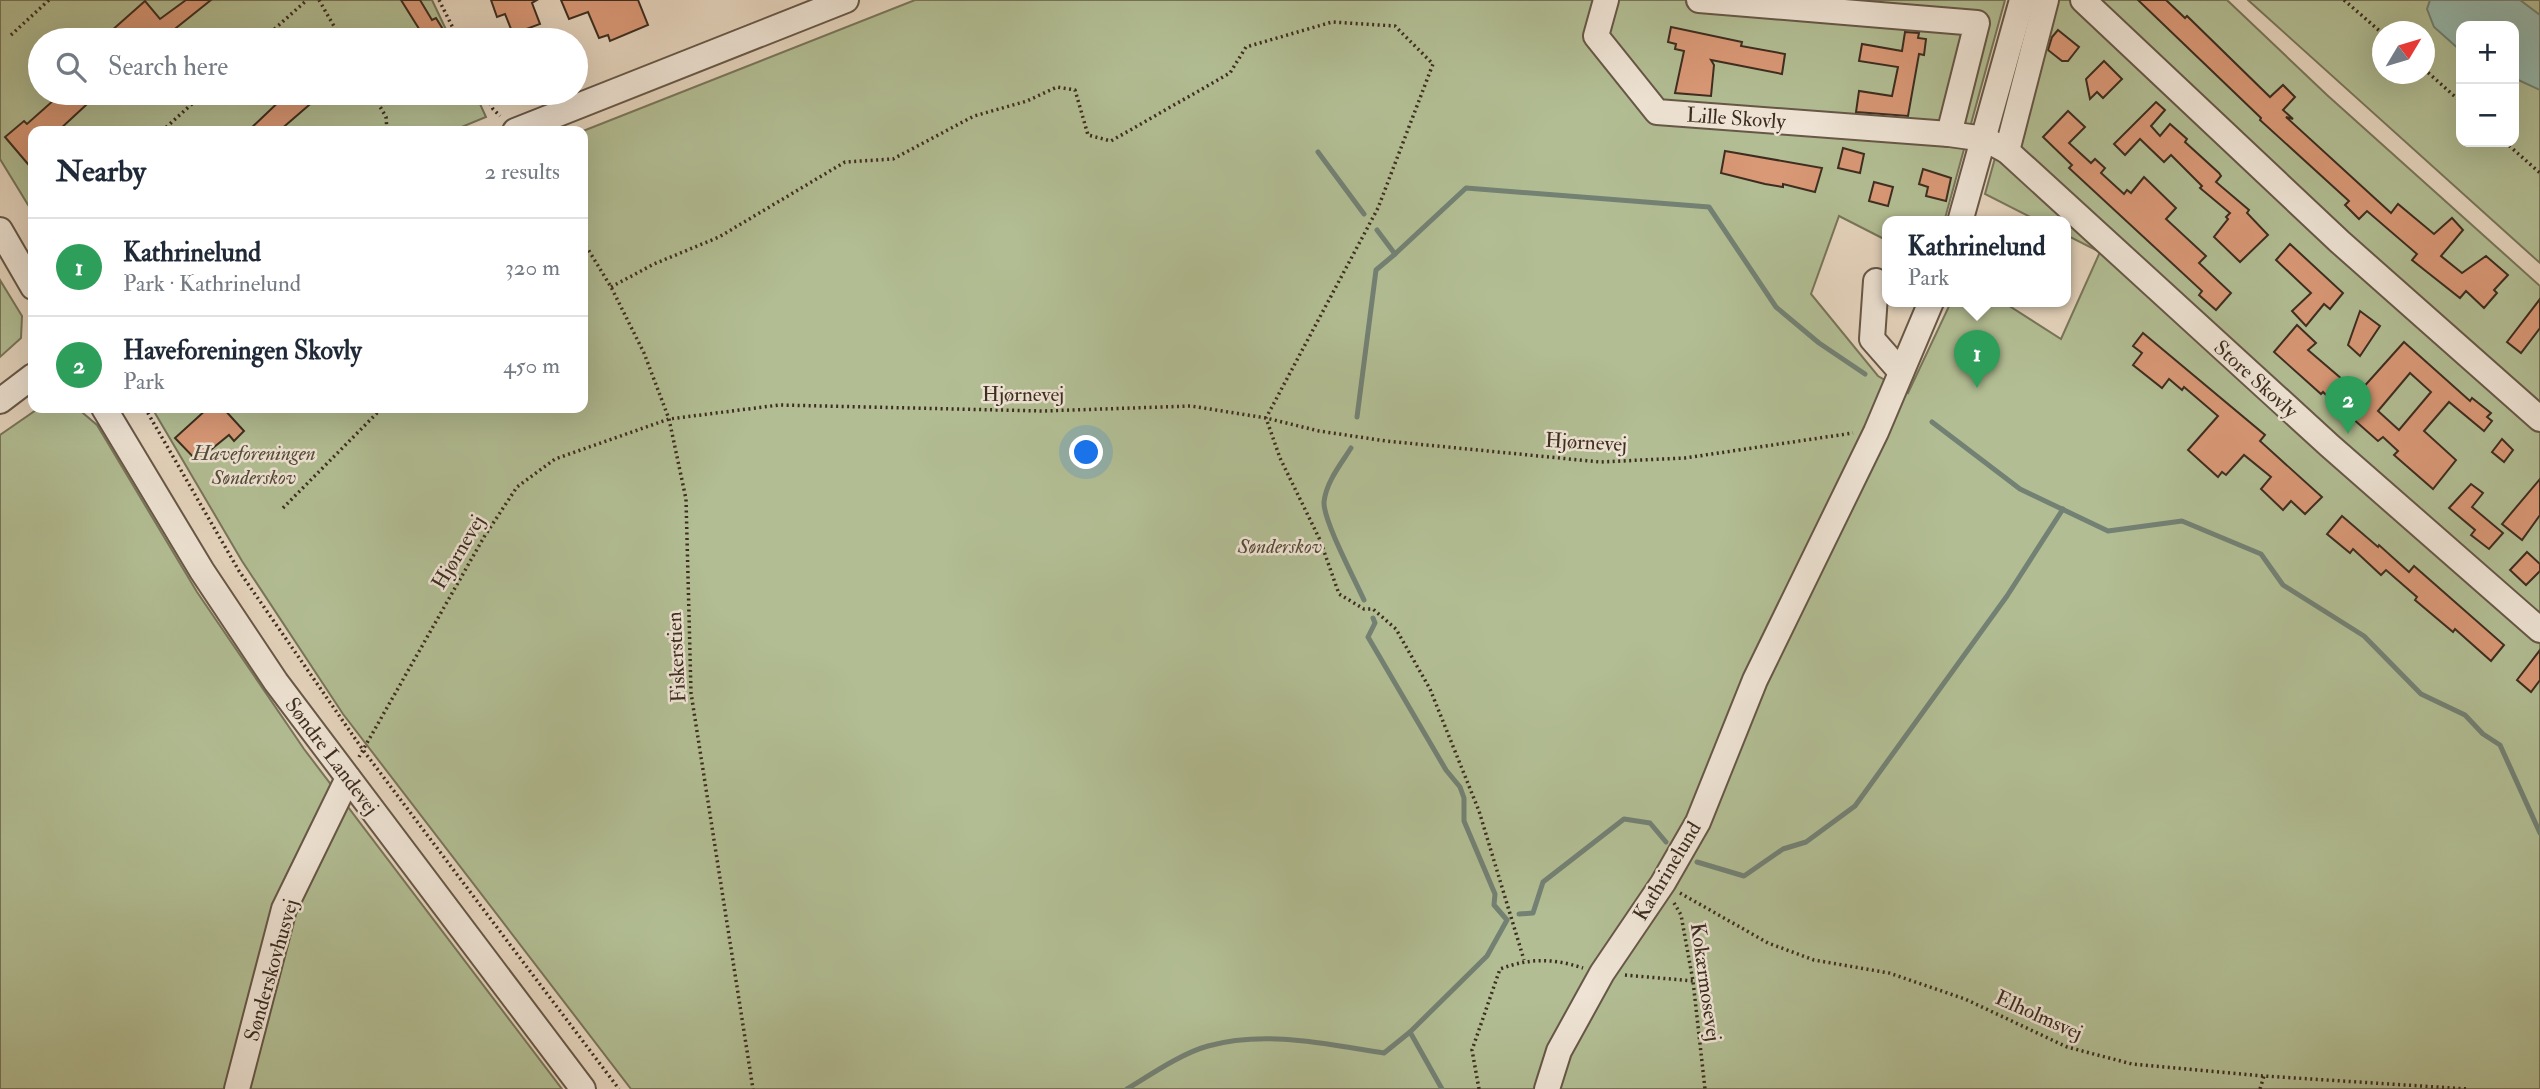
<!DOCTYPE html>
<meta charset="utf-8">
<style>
body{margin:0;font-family:"IM FELL Double Pica",serif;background:#f6f6f7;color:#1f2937}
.controls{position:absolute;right:21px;top:21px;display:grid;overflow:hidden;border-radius:14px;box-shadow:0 7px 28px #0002}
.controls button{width:63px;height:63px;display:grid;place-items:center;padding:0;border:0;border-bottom:2px solid #e0e1e3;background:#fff;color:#1f2937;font:35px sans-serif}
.compass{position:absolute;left:2372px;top:21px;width:63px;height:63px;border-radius:50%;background:#fff;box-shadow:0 7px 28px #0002;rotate:52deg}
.you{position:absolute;left:1087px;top:453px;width:24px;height:24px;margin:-18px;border:5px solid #fff;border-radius:50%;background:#1a73e8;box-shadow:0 0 0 10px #1a73e833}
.badge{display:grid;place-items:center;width:46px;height:46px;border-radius:50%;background:#2563eb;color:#fff;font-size:23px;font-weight:700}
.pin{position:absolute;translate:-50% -58px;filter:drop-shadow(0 2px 4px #0008)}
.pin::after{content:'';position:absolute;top:37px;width:24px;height:21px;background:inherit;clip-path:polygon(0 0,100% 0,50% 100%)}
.popup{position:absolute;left:1882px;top:216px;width:189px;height:91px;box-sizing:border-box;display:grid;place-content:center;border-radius:14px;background:#fff;filter:drop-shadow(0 2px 5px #0005);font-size:23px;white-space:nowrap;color:#747a83}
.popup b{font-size:26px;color:#1f2937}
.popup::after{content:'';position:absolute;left:50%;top:100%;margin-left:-14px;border:14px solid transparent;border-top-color:#fff}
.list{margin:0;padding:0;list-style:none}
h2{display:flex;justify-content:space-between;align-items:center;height:91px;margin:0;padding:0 28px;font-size:30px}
h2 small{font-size:23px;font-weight:400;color:#747a83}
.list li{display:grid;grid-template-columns:46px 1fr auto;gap:21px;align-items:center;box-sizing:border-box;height:98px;padding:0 28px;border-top:2px solid #e0e1e3}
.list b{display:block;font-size:26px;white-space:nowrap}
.list p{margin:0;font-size:23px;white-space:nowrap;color:#747a83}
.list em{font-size:23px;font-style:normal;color:#747a83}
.icon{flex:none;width:38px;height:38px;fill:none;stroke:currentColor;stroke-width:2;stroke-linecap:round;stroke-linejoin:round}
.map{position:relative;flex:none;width:2540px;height:1089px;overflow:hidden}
.search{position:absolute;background:#fff;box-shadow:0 7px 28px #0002;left:28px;top:28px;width:560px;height:77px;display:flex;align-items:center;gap:18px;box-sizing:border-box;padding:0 24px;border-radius:38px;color:#747a83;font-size:26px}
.panel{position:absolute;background:#fff;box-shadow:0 7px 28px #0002;left:28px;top:126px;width:560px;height:287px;border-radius:14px}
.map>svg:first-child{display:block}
.green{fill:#b2bd93;stroke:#78755a;stroke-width:2;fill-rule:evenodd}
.water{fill:#97b9ac;stroke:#738174;stroke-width:2}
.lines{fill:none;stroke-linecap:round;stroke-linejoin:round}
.stream{stroke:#738174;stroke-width:5}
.building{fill:#d99876;stroke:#3d2d20;stroke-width:2;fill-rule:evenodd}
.minor-casing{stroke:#675747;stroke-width:28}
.path{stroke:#3d2d20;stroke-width:3.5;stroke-dasharray:2 3.5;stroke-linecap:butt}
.minor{stroke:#eee3d4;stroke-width:24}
.labels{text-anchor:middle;stroke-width:5;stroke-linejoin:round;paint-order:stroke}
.street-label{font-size:21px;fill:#3d2d20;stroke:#eee3d4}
.park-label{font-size:21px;font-style:italic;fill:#544a37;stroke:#eee3d4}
</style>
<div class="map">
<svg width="2540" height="1089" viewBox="0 0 2540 1089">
<rect width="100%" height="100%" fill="#e5d4bd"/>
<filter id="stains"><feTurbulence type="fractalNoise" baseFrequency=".00286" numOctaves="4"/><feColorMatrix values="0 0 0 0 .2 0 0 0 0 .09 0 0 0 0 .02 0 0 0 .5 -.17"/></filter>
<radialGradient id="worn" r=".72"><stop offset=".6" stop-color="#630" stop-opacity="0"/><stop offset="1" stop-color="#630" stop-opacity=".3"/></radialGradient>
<!-- green -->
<g class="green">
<polygon points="0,0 432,0 451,40 40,40 40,93 475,93 486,117 452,131 33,131 33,213 0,159"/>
<polygon points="915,0 2005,0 1944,222 1888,222 1888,241 1839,216 1811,294 1878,376 1908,393 1951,302 2003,302 2061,339 2100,252 2066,235 2066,222 2040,222 1985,194 2039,0 2227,0 2327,95 2540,286 2540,1089 631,1089 343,714 242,561 152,408 583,408 583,131"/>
<path d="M 2248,0 L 2540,0 L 2540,263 ZM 2461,26 L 2514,26 L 2514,142 L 2461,142 ZM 2382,32 L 2424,32 L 2424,74 L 2382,74 Z"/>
<polygon points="0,280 22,316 21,338 0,357"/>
<polygon points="39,408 77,408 97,425 197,592 304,749 562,1089 0,1089 0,435"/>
</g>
<!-- water -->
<polygon class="water" points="2430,0 2520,0 2540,15 2540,90 2514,78 2514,26 2461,26 2461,51 2434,27 2427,9"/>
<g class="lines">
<!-- stream -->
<g class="stream">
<polyline points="1318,152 1364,214"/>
<polyline points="1377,230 1395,254 1466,188 1709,207 1776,307 1819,343 1865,374"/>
<polyline points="1357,417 1376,270 1395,254"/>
<polyline points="1932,422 2020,489 2108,531 2182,521 2261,554 2283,585 2364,636 2421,694 2465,715 2483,734 2500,745 2540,833"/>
<path d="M 1351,448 C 1341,464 1326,482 1324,502 C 1323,520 1355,580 1364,600"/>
<polyline points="1697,862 1744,876 1783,849 1806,842 1855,806 2007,596 2063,509"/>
<polyline points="1519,914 1533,913 1543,882 1624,819 1650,823 1666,842"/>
<polyline points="1410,1032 1442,1089"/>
<path d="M 1127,1089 C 1150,1075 1182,1053 1208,1046 C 1265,1030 1326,1044 1384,1053 L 1410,1032 L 1487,956 L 1507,920 L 1494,905 L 1495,894 L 1464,821 L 1464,798 L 1460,787 L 1446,770 L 1368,637 L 1375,623 L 1373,618"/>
</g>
</g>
<!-- building -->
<g class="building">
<polygon points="186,0 211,0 161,40 101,40 145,1 160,19"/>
<polygon points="401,0 420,0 432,20 436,18 444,31 441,33 445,40 426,40"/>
<polygon points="491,0 537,0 532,3 540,24 513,34 505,14 497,17"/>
<polygon points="561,0 638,0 648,25 610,41 608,35 599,38 588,12 569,19"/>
<polygon points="2138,0 2166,0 2185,18 2187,16 2270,97 2283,85 2295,97 2283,110 2293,119 2286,117 2391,213 2398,204 2434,234 2452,218 2463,230 2441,256 2462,273 2486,256 2508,275 2494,290 2497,293 2484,308 2466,291 2460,298 2427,272 2412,260 2417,254 2367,211 2359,219 2345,205 2349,201 2260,120 2261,118"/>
<polygon points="1671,27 1742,42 1741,46 1785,54 1782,74 1711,60 1714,65 1711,96 1675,93 1684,51 1675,49 1676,44 1668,42"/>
<polygon points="2058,30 2079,47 2068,61 2062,61 2048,50 2052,37"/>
<polygon points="1905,32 1919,33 1918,38 1926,39 1924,55 1919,54 1908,116 1856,112 1859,91 1892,96 1898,67 1859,61 1862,44 1902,51"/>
<polygon points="2104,61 2122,79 2103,98 2097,92 2090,99 2086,79"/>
<polygon points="48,93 99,93 58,131 33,131 33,170 5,137 24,121 27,124 54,100"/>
<polygon points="288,93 323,93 279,131 248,131"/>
<polygon points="2156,102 2165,110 2151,126 2160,136 2170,124 2187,139 2185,142 2219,173 2221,176 2216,182 2249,210 2247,213 2268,235 2240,262 2214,237 2228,219 2226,217 2230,213 2200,188 2202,186 2171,155 2164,162 2140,139 2125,155 2114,144"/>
<polygon points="2068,111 2085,127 2069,143 2091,163 2095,159 2105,168 2101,173 2124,194 2127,190 2131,193 2144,177 2176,208 2166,219 2206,256 2199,263 2231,293 2216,310 2199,295 2202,291 2069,168 2072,165 2043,137"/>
<polygon points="1843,148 1864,154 1860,173 1838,168"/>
<polygon points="1725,151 1822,168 1815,192 1783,184 1783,187 1765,184 1721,173"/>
<polygon points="1923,169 1951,178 1946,201 1926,196 1928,187 1919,184"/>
<polygon points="1874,182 1893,187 1888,206 1869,201"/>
<polygon points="2290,244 2343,293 2330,309 2324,304 2306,326 2292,311 2311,293 2276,260"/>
<polygon points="2540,299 2540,328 2521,353 2507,342"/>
<polygon points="2360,311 2380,326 2360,356 2348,345"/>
<polygon points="2297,325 2316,343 2308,350 2343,380 2330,399 2323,392 2321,394 2274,352"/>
<polygon points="2143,333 2265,435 2260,441 2322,497 2305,514 2291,501 2283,510 2261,489 2271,477 2244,455 2226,475 2222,472 2218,477 2188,450 2218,416 2184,387 2182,390 2169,379 2162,388 2133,365 2142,353 2133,346"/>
<path d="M 2404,342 L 2470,401 L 2472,398 L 2491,413 L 2487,417 L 2492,421 L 2484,431 L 2449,402 L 2424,431 L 2456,460 L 2433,489 L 2394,455 L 2398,451 L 2383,437 L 2378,441 L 2343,410 ZM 2410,373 L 2431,392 L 2399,430 L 2378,411 Z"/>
<polygon points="208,408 223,408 244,431 234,441 229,435 197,461 175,438"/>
<polygon points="2502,439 2513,450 2504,462 2492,452"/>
<polygon points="2540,479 2540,515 2522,540 2502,524"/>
<polygon points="2471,484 2483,493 2472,507 2503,533 2489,549 2471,535 2475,530 2449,508"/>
<polygon points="2342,516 2378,547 2379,545 2409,572 2414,566 2504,645 2491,661 2455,629 2453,632 2415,600 2417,597 2386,570 2381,575 2353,549 2350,553 2327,534"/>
<polygon points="2527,552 2540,564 2540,571 2526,585 2510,570"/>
<polygon points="2540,650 2540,680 2531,692 2517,680"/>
</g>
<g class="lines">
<defs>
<g id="minor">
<polyline points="1606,0 1596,36 1657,112 1949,134 1985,139 2007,151 2330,446 2540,630"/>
<polyline points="1699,0 1977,23 1949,134"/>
<polyline points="2083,0 2340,242 2540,419"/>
<polyline points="515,131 846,0"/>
<polyline points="2007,151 2046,0"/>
<polyline points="1960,222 2022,0"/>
<polyline points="0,230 33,287"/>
<polyline points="1876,281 1872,339 1901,372"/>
<polyline points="0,401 33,376"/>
<polyline points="104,408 202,571 276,682 583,1089"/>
<polyline points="237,1089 284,909 348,778"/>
<polyline points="1547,1089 1559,1051 1602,973 1663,883 1698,822 1755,680 1876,432 1931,302"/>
</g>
</defs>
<!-- minor casing -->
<use href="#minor" class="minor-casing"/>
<!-- path -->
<g class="path">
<polyline points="319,0 342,40"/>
<polyline points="439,0 459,40"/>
<polyline points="2344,0 2382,33"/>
<polyline points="11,35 49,0"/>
<polyline points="262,40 307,0"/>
<polyline points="2424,69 2461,102"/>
<polyline points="372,93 386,117 387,131"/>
<polyline points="485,93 493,109 500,116"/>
<polyline points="162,131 204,93"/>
<polyline points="346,131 349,129 355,131"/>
<polyline points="2505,142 2540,173"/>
<polyline points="583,241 611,287 644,353 669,419 686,499 691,693 753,1089"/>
<polyline points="611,287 654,264 719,237 845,162 893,159 974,116 1027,101 1057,87 1075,90 1088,135 1111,141 1230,73 1246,47 1332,22 1395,26 1433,64 1378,208 1266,418 1280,458 1320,540 1339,594 1364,609 1373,609 1396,629 1430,689 1479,811 1524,960"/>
<polyline points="145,408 239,571 363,750 619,1089"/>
<polyline points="283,508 382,408"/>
<polyline points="359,757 484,537 517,487 555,459 669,419 779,405 1043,411 1191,406 1266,418 1319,431 1386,441 1600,462 1685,458 1853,433"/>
<polyline points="1680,893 1768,943 1814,960 1889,973 1965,999 2067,1047 2132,1064 2264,1076 2468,1089"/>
<polyline points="1674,903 1681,915 1693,981 1705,1089"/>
<polyline points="1625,975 1693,981"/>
<path d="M 1479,1089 L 1472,1050 L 1500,969 C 1530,958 1552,958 1583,968"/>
<polyline points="2260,1089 2264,1076"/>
</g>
<!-- minor -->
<use href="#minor" class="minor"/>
</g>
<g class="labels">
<!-- street labels -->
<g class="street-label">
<text transform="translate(1736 118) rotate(4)" y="7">Lille Skovly</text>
<text transform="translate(2256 379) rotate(42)" y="7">Store Skovly</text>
<text x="1023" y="401">Hjørnevej</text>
<text transform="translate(1586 442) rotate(3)" y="7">Hjørnevej</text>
<text transform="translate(458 552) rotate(-59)" y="7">Hjørnevej</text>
<text transform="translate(676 657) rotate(-93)" y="7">Fiskerstien</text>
<text transform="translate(332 756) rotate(53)" y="7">Søndre Landevej</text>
<text transform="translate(1667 871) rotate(-59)" y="7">Kathrinelund</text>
<text transform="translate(271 970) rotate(-74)" y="7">Sønderskovhusvej</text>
<text transform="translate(1706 982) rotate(82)" y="7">Kokærmosevej</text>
<text transform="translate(2039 1015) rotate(24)" y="7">Elholmsvej</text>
</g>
<!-- park labels -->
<g class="park-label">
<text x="254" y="460">Haveforeningen<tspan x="254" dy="24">Sønderskov</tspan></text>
<text x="1280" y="553">Sønderskov</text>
</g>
</g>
<rect width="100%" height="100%" filter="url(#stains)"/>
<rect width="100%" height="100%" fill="url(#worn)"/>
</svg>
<div class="controls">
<button>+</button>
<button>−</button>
</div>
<svg class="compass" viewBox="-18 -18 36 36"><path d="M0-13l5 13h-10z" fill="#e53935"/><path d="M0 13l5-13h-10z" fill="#747a83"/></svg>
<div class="you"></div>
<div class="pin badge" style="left:1977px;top:388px;background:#2e9e5b">1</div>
<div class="popup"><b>Kathrinelund</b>Park</div>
<div class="pin badge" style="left:2348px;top:434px;background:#2e9e5b">2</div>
<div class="search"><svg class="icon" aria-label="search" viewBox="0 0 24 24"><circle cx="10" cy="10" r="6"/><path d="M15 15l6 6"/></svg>Search here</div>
<section class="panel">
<h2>Nearby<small>2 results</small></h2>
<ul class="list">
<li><span class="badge" style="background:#2e9e5b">1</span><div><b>Kathrinelund</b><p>Park · Kathrinelund</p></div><em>320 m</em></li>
<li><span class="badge" style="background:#2e9e5b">2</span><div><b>Haveforeningen Skovly</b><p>Park</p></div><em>450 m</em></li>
</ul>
</section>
</div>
